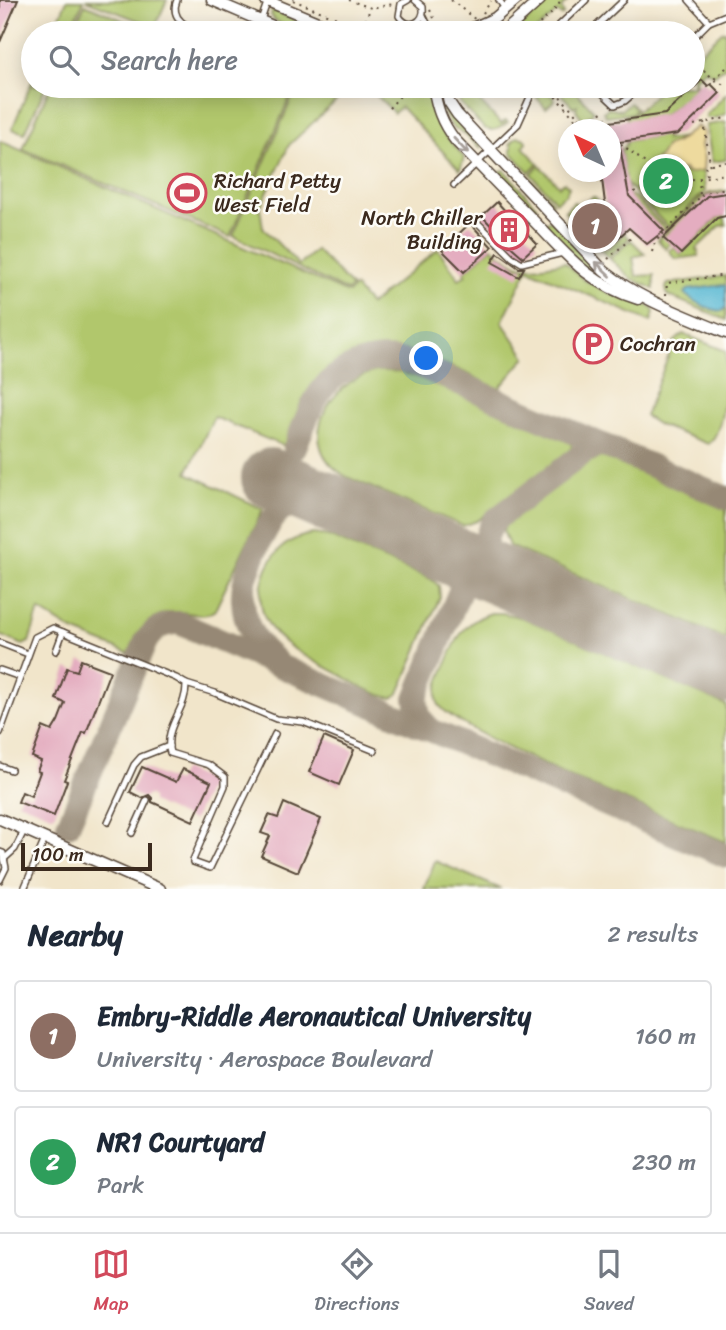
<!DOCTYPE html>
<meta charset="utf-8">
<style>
body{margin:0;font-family:Sriracha,sans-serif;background:#f6f6f7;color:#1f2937}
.compass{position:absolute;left:558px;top:119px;width:63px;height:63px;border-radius:50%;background:#fff;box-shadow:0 4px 18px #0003;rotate:316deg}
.scale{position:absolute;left:21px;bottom:18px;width:131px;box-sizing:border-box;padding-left:7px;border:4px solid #3b2a1e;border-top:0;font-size:19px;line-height:24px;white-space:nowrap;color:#3b2a1e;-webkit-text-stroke:5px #fdfcf7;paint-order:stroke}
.you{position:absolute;left:427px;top:359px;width:24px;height:24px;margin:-18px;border:5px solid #fff;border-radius:50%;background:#1a73e8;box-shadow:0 0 0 10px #1a73e833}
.badge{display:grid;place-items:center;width:46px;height:46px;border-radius:50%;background:#d1495b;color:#fff;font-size:23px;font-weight:700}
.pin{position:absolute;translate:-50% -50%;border:4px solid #fff;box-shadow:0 2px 7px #0006}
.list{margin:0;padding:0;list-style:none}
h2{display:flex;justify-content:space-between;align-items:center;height:91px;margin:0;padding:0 28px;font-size:30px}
h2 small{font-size:23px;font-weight:400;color:#747a83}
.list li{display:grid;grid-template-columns:46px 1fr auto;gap:21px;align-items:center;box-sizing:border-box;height:112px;margin:0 14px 14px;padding:0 14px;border:2px solid #e0e1e3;border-radius:7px}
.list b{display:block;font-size:26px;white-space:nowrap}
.list p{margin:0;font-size:23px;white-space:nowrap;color:#747a83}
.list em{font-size:23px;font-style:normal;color:#747a83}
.icon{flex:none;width:38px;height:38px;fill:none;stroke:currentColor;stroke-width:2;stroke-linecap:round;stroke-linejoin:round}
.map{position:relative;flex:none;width:726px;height:889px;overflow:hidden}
.search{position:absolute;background:#fff;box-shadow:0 4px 18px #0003;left:21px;right:21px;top:21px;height:77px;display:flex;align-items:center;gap:18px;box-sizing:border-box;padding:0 24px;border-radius:38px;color:#747a83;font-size:26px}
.sheet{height:343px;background:#fff}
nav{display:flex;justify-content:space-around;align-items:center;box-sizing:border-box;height:98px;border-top:2px solid #e0e1e3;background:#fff;font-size:19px;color:#747a83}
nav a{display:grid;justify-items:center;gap:4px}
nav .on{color:#d1495b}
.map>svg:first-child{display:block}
.green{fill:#b1c76c;stroke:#767845;stroke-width:2}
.sand{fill:#eeda9e;stroke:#94825e;stroke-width:2}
.water{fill:#52b6d1;stroke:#467078;stroke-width:2}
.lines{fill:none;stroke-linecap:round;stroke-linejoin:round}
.taxiway{stroke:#968874;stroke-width:24}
.runway{stroke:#968874;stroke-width:60}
.building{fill:#e4adc0}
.lane-casing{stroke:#564638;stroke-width:8}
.street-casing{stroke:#564638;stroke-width:13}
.path{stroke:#564638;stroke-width:2;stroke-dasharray:2 5;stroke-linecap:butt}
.lane{stroke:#fff;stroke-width:5}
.street{stroke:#fff;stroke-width:10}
.path-bridge{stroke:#564638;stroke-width:2;stroke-dasharray:2 5;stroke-linecap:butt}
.oneway{stroke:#a79f9a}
.labels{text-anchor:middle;stroke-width:5;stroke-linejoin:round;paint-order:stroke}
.poi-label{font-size:21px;fill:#3b2a1e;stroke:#fdfcf7;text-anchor:start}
</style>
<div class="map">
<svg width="726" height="889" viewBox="0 0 726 889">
<rect width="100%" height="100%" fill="#fdfcf7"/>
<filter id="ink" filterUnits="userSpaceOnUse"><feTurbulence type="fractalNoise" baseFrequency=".0143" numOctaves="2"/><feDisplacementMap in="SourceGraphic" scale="14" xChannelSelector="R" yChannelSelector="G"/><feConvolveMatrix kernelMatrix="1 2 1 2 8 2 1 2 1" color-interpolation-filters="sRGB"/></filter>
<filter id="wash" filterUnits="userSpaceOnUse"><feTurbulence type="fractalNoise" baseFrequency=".00686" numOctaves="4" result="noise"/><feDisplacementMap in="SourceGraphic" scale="28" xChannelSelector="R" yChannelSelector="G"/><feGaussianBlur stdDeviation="1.57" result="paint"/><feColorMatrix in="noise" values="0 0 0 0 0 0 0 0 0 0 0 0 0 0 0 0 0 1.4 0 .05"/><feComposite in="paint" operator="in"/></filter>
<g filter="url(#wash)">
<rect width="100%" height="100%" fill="#f1e5ca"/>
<!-- green -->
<g class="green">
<polygon points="67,0 84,0 69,33 53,33"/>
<polygon points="86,0 167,0 155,27"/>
<polygon points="546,0 569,0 561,8 564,14 561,16 557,12 533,33 511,33 530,18"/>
<polygon points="85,4 153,33 72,33"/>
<path d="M 272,10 L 300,22 L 305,30 C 294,32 278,24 271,16 Z"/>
<polygon points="726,31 724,48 726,66 715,75 705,70 694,80 697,84 695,88 664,115 627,121 626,116 633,115 664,86 693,86 693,59 722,32"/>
<polygon points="33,79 33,86 46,86 25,133 12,129"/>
<polygon points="50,86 276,86 292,92 230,237 23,149"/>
<polygon points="297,86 352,86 289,145 260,208 263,228 299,265 316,250 352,287 347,291 233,236"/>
<path d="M 367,86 L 429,86 C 430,104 433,120 445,135 C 451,143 459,149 464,158 L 460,170 L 401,107 L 394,113 Z"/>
<path d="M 454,86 L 471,86 L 468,89 L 501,124 L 506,120 L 508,122 C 501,128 493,133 484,128 L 460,103 Z"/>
<polygon points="540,86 543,86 555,100 546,108 536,97 539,95 537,93"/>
<polygon points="548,86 575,86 573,89 594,111 584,121 576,110 577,105 573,107 559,92 555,94"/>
<polygon points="726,94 726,114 715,118 706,118 706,115"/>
<polygon points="440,96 443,96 481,146 480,148 461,131 453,128 444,113"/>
<polygon points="630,103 636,108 632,113 606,116 603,112 608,108 621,110"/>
<polygon points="726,122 726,160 712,162 706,125"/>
<polygon points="618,135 626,138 627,141 666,135 665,140 685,137 666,146 660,156 652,162 672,174 703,171 705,191 668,227 627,184 629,194 636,198 666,229 657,237 653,233 659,226 628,196 620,149 612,142 622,150 627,143"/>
<polygon points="517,137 523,138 527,142 523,147 538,163 529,172 511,152 512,146 510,144"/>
<path d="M 0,141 L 348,293 L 355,287 L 370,305 L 438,249 L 459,279 L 466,275 L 464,272 L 492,247 C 519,273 531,268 565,262 L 584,280 L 611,294 L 652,307 L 654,312 L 651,322 L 528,269 L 502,322 L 526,357 L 498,390 C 471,374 413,347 381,349 C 351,351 322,372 305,396 C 296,410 291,432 286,447 L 214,417 L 187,473 L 263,509 L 215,610 C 206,617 199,615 188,613 C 155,607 142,626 130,654 L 73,631 L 39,610 L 29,642 L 23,645 L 0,635 Z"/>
<polygon points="508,155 553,203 546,200 510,162"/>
<polygon points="539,165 559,186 564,182 569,187 566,194 556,202 531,174"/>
<polygon points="504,170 537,207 534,211 530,210 498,177 499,172"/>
<polygon points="726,191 721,195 707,196 701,204 690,212 666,249 658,240 702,197 710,193"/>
<polygon points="592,197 595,197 604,212 595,220 597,223 590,237 565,211 574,202 581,208"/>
<polygon points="607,215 629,238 608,257 600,248 603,245 607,248 620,236 604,218"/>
<polygon points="724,215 726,225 720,226 697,248 699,256 676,259 669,251 674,247 681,254 716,219"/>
<polygon points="548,221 552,221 611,281 610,283 581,265 547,228 545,225"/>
<polygon points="631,240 645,254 633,257 636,276 654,275 654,289 632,279 610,259"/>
<polygon points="726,276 726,320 667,295 666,287 668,284"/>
<path d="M 683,334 L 726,351 C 726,375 726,432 708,444 L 659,425 L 645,416 L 674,342 Z"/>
<path d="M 377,371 C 422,368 521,419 566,438 L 570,440 L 572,447 L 568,453 L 477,521 L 463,526 L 347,477 C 292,447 327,381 377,371 Z"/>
<polygon points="598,455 608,456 726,506 726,639 509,546 503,530 508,518"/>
<path d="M 313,534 L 328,536 L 431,579 L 439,586 L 440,597 L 399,693 L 393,698 C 376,696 355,683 339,674 C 295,651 242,629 267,568 C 276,548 292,537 313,534 Z"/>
<path d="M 491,613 L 502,613 L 524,618 L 726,705 L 726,842 C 683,824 451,732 438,703 C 433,690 443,674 447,662 C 457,637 464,622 491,613 Z"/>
<polygon points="435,861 501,889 424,889"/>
</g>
<!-- sand -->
<polygon class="sand" points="697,126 704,133 701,145 704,158 703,171 687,174 684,169 672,174 667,171 662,164 658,167 651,162 658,159 666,146 677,142"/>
<!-- water -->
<path class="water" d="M 723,285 L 726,286 L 726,307 L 722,311 C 710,310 692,302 685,293 L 688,290 Z"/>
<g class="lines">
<!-- taxiway -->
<g class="taxiway">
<path d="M 295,447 C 302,430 308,412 317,397 C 338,363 381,351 417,365 L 726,498"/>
<path d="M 505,578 C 486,560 478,544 495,520 L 585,452 L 599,446 L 611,448"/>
<path d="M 275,660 C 256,645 244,624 243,600 C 242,582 249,569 255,553 C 268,523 283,490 324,501"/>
<path d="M 430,729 L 419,717 L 416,698 L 460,591 C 470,574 487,572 505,578"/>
<path d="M 68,825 L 146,641 C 154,629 164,622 179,623 L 726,856"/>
</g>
<!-- runway -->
<polyline class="runway" points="271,478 726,673"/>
</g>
<g id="blocks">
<!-- building -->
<g class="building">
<polygon points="0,0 18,0 0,42"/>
<polygon points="702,80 708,86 711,84 720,93 678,134 619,142 629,196 664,231 647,244 629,228 606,249 589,231 612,210 605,203 601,172 611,172 609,122 665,114"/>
<polygon points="726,193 726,216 717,218 681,254 663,238 707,196"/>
<polygon points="497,202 517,224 502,237 482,216"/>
<polygon points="470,223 492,247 464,272 442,250"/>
<polygon points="518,224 537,244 523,257 506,242"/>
<polygon points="498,253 519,268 524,268 519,277 492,262"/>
<polygon points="81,660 110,671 86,733 83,732 64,780 67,781 54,816 18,802 22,792 31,796 40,772 37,771 41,761 32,757 43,727 52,731 58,721 65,703 56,699 67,668 77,671"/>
<polygon points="324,737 354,750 339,785 309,772"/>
<polygon points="142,767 176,782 183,769 211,782 193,821 152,802 152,798 149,795 142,798 130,792"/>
<polygon points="284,803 321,819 298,872 261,856 270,836 261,833 269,815 278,818"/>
</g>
</g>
</g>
<g filter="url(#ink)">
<use href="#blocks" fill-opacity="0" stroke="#564638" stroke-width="2"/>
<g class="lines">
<defs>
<g id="lane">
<path d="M 177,0 C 169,20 188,27 204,33"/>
<path d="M 408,0 L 401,4 L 399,16 C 408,30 425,23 423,7 L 415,0"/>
<polyline points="499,0 506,10"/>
<polyline points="689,0 709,22"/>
<polyline points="423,15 432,33"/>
<polyline points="261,20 268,0"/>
<polyline points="313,33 316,22"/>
<polyline points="551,33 586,0"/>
<polyline points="589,33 624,0"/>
<polyline points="693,38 709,22 726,15"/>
<polyline points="595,86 615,105 625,101 642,86"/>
<polyline points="454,185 518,124 535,86"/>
<polyline points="479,224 512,257 522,263 563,253"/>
<polyline points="0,643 28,654"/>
<polyline points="56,651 63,632"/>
<polyline points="0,670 20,677"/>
<polyline points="186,684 215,693 276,719 303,722 375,751"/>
<path d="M 0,733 L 35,637 L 53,628 L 176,678 L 186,684 C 187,710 163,726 170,753 L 209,765 L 225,777 L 225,786 L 193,860"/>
<polyline points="0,766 11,770"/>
<polyline points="108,822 134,765 141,757 169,746"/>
<polyline points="132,833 147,800"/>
<polyline points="0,852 3,853 6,868 0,880"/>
<polyline points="4,859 15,849 24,831"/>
<polyline points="193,862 210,868 275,734"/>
<polyline points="24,889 45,839"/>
</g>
<g id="street">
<polyline points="212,0 289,33"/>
<polyline points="265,0 344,33"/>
<polyline points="462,33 495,18 516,0"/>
<polyline points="503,33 540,0"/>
<path d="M 433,86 C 437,108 441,122 455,140 C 480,166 505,192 531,218 C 566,254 588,284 638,299"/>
<path d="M 445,86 L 449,102 L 457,114 L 604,271 C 640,300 684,315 726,333"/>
<polyline points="0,819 160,889"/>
</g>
</defs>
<!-- lane casing -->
<use href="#lane" class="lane-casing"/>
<!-- street casing -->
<use href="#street" class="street-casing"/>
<!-- path -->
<g class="path">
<polyline points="293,0 329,15"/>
<polyline points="349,0 371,8 394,4"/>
<polyline points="430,10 439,28 443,31 454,30"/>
<polyline points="483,13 491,1"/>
<polyline points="334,17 363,27 394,33"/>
<polyline points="363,27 370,9"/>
<polyline points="406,33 424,31"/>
<polyline points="529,33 552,13 561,0"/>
<polyline points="693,61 714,79 726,68"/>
<polyline points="715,80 726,86"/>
<polyline points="546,86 585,130"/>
<polyline points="557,86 559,89 556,92 586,125 585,126"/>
<polyline points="389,108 409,86"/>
<polyline points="601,112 606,118"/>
<polyline points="704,122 710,164 705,165 707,176"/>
<polyline points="694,125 726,118"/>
<polyline points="610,135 665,179 675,182 726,174"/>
<polyline points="711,164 726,162"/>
<polyline points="634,192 641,189 642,184 649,180 655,172"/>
<polyline points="701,196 705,193 726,188"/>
<polyline points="609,215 614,210"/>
<polyline points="612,218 616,214"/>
<polyline points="599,219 606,212"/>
<polyline points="652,252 655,242 700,197 699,179"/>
<polyline points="608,259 631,238"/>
<polyline points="666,295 667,283 726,275"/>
</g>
<!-- lane -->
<use href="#lane" class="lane"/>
<!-- street -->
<use href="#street" class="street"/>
<!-- path-bridge -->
<polyline class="path-bridge" points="451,0 492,33"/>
</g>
<!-- one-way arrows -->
<defs><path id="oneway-shaft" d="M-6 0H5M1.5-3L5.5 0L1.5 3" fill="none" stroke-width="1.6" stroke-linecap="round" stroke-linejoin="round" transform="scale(1.75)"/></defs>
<g class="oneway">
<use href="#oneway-shaft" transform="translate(461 146) rotate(47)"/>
<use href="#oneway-shaft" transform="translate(603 269) rotate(-136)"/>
</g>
</g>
<!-- icons -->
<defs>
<symbol id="stadium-ring" viewBox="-11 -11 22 22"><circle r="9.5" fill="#fdfcf7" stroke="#d1495b" stroke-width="1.5"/><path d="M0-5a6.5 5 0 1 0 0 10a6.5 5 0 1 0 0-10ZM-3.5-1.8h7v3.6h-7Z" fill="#d1495b"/></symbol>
<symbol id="building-ring" viewBox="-11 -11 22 22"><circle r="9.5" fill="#fdfcf7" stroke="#d1495b" stroke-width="1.5"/><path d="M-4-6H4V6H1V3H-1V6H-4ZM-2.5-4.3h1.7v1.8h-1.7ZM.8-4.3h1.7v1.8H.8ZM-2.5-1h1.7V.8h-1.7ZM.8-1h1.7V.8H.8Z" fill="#d1495b"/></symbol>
<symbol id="parking-ring" viewBox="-11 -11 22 22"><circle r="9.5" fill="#fdfcf7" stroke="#d1495b" stroke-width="1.5"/><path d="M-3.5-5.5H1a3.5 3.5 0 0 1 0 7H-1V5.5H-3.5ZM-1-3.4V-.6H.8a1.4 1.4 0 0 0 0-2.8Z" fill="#d1495b"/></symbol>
</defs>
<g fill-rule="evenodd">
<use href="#stadium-ring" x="165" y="171" width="44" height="44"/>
<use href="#building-ring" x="487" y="208" width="44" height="44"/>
<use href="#parking-ring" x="571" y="322" width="44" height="44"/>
</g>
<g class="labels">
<!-- poi labels -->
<g class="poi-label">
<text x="214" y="188">Richard Petty<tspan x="214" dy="24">West Field</tspan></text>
<text x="482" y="225" text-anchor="end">North Chiller<tspan x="482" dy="24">Building</tspan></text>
<text x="620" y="351">Cochran</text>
</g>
</g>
</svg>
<svg class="compass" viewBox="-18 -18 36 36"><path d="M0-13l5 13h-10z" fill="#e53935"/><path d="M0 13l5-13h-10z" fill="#747a83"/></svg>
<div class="scale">100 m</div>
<div class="you"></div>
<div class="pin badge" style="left:595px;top:226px;background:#8d6e63">1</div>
<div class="pin badge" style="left:666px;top:181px;background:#2e9e5b">2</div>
<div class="search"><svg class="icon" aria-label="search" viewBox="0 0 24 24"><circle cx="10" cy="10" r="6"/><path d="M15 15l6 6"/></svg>Search here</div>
</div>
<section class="sheet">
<h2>Nearby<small>2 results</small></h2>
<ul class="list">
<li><span class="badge" style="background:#8d6e63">1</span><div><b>Embry-Riddle Aeronautical University</b><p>University · Aerospace Boulevard</p></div><em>160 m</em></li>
<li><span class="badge" style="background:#2e9e5b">2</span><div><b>NR1 Courtyard</b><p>Park</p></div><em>230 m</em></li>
</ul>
</section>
<nav>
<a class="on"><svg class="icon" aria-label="map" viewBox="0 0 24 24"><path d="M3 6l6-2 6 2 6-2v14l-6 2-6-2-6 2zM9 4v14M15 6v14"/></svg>Map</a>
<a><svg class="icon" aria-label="directions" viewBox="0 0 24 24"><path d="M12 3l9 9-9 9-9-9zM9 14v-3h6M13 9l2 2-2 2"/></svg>Directions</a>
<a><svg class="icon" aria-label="saved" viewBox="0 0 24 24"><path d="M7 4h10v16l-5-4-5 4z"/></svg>Saved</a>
</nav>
